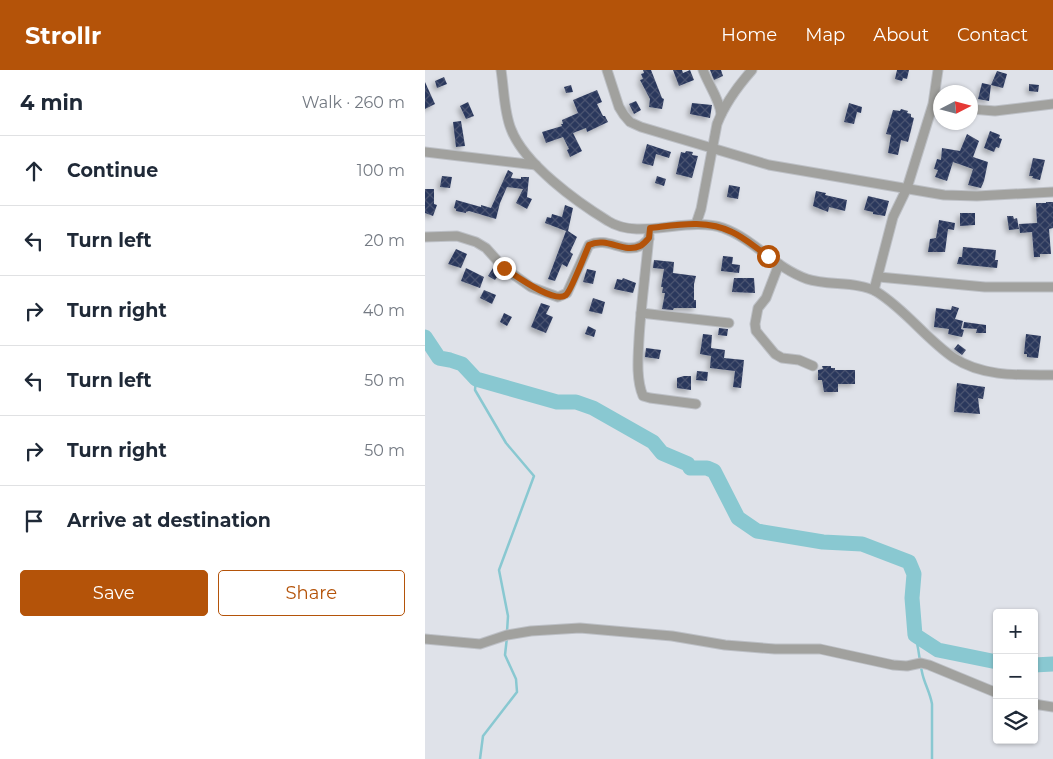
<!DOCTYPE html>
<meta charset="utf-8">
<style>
body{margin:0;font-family:Montserrat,sans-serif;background:#f2f2f3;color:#1f2937}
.controls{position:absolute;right:15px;bottom:15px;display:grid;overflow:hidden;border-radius:5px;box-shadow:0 1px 4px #0004}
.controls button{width:45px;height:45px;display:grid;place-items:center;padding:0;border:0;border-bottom:1px solid #e0e1e3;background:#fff;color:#1f2937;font:25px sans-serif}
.compass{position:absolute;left:508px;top:15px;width:45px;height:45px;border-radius:50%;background:#fff;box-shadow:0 1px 4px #0004;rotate:84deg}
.stop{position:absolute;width:15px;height:15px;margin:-11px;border:4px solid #b45309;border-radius:50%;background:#fff}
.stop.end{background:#b45309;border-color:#fff;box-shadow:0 1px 5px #0008}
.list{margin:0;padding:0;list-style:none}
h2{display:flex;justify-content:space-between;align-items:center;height:65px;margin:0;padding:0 20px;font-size:21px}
h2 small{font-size:16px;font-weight:400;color:#747a83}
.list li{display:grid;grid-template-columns:32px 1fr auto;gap:15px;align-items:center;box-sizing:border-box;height:70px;padding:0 20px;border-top:1px solid #e0e1e3}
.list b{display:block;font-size:19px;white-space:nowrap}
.list em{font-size:16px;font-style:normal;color:#747a83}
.actions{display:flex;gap:10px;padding:15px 20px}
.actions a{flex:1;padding:11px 0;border:1px solid #b45309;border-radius:5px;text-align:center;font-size:18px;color:#b45309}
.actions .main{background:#b45309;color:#fff}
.icon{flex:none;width:28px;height:28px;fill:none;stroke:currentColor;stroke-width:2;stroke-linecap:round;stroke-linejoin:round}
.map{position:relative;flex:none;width:628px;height:689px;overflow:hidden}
header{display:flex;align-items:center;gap:30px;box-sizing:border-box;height:70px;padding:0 25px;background:#b45309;color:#fff}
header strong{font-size:24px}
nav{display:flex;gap:28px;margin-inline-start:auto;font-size:18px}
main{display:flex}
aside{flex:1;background:#fff}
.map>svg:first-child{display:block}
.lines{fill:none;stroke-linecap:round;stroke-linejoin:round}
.stream{stroke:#89c8d1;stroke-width:2.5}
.river{stroke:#89c8d1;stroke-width:15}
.building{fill:url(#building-cross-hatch);filter:url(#shadow)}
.minor-casing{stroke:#bdc0c6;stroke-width:11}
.minor{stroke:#a1a19e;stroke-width:9}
.route{stroke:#b45309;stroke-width:6}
</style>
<header>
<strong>Strollr</strong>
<nav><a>Home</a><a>Map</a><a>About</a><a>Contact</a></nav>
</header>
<main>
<aside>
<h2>4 min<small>Walk · 260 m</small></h2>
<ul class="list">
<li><svg class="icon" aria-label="ahead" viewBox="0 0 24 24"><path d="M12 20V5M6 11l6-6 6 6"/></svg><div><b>Continue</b></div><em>100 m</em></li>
<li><svg class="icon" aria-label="left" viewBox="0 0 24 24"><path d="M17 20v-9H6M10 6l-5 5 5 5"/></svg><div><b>Turn left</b></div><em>20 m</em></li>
<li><svg class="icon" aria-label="right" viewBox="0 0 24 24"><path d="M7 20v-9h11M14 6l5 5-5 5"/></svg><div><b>Turn right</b></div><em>40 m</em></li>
<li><svg class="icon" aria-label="left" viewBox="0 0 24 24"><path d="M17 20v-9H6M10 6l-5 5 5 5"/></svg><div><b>Turn left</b></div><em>50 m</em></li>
<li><svg class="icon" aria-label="right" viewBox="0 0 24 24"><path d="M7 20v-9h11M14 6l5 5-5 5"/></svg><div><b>Turn right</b></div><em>50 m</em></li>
<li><svg class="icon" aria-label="arrive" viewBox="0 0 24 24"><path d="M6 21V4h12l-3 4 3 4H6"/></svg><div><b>Arrive at destination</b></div></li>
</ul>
<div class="actions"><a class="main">Save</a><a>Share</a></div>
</aside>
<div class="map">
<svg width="628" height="689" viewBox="0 0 628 689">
<defs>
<pattern id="building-cross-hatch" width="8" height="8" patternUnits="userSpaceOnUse" patternTransform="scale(1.25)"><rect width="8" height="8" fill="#2c395d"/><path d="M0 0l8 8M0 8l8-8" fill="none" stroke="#48526f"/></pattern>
<filter id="shadow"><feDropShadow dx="-3" dy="3" stdDeviation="2.5" flood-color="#0004"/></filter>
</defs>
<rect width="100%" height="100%" fill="#dfe2e9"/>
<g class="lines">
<!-- stream -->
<g class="stream">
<polyline points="51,309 50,320 81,373 109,406 74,500 83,546 82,562"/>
<path d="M 490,565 C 494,578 494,589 497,602 C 499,613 505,622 507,634 L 507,689"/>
<polyline points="55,689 58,666 92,622 91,609 80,585 82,567"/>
</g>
<!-- river -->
<g class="river">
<polyline points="0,267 14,288 25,290 37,294 51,309 132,332 151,332 168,338 228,372 237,383 263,394 265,398 282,398 289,401 313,448 332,461 398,472 437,474 484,492 489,504 487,528 490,565 513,580 572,592"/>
<polyline points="609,595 628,594"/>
</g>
</g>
<!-- building -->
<g class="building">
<polygon points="218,0 226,0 237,28 239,29 237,39 224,37 225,29 215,10 218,9 216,4 219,3"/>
<polygon points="248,0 257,0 258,3 265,0 269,10 254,16"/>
<polygon points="285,0 296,0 298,6 289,10"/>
<polygon points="472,0 484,0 482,9 478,8 477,11 470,9"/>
<polygon points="572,1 582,4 578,18 566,15 564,31 553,29 557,13 566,15"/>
<polygon points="19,7 22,14 12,18 10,11"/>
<polygon points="0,12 10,34 0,39"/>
<polygon points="604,14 614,15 613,22 604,21"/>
<polygon points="146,15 148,22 141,23 139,17"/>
<polygon points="172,20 177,32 172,34 178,46 180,46 183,52 162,62 161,58 148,63 157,81 145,87 142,80 144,79 138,67 121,73 117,62 137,56 136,54 138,54 137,50 153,43 148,30"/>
<polygon points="211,31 216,40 209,44 204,34"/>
<polygon points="43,32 49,46 41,49 35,36"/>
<polygon points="267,33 287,35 285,48 265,44"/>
<polygon points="424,33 437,37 436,43 432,42 429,54 419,52"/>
<polygon points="476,39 483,41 482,43 486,44 486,47 489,48 483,72 476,70 473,85 463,83 466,65 461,64 468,40 475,41"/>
<polygon points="36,51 40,76 31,77 28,52"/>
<polygon points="565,61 575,65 574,68 577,69 574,78 571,77 569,82 559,78"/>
<polygon points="542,64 554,71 548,87 563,92 559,111 556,118 543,115 548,99 528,92 522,111 510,107 513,100 509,99 512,89 516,90 517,78 535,81"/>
<polygon points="222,74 246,82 244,88 231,84 228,96 217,93"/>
<polygon points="261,81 268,82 267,85 273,86 267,108 251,104 256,82 260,83"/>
<polygon points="608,88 620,90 615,110 607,108 608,106 604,106"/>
<polygon points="83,100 88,103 86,108 96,109 96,107 104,107 102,127 107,129 102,139 91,133 98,119 82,117 75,133 71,149 44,141 41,142 41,143 31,141 31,139 29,138 31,130 56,137 56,135 66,138"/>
<polygon points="17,106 27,107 25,118 15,117"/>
<polygon points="232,106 241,109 239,116 230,113"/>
<polygon points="304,115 315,117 313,129 302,127"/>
<polygon points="0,119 9,119 9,134 12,135 8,146 0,143"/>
<polygon points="391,121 401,123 400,125 422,130 420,141 404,137 403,142 388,136"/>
<polygon points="443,126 464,131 460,146 448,144 448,142 439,140"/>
<polygon points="621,132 628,132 628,158 624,159 626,184 615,184 615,187 609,187 607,162 595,163 594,154 612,153 611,133 621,133"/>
<polygon points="140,135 148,138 143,161 152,167 145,182 148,184 142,197 137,194 130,211 123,209 141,161 120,153 122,147 126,148 127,144 137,147"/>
<polygon points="535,143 550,143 550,155 535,156"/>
<polygon points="582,146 588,146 589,149 592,148 594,159 584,160"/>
<polygon points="514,150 530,153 529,160 523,159 520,182 503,182 505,169 511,168"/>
<polygon points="538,177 571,180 570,190 573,190 572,198 532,194 534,187 537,187"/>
<polygon points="31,179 42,184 36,198 23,194"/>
<polygon points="298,186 308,187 307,194 315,195 314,203 296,201"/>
<polygon points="229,190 249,192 248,203 271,206 269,214 269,230 271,230 271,238 249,238 248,240 237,239 240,223 237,223 238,217 236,217 239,199 228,198"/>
<polygon points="41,198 59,207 55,218 36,211"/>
<polygon points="68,198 75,203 70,210 63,206"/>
<polygon points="162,199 171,201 168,214 158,212"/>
<polygon points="198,208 211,213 208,223 189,219 192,209 197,210"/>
<polygon points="309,208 329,208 330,223 307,222"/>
<polygon points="59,220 71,225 67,234 55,228"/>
<polygon points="168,228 180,232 177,244 164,241"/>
<polygon points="116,233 125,236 121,244 128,247 121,263 106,257"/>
<polygon points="527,236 534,238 530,249 538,251 536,259 539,260 537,267 523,264 524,259 509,257 511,238 526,240"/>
<polygon points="79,243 87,247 82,256 75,252"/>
<polygon points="539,252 561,255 561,263 551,263 552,259 538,258"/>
<polygon points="163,256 171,260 169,267 160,264"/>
<polygon points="294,258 303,259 302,266 293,265"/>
<polygon points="278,264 287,265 286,278 300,280 299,288 319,290 316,318 308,317 310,301 285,298 286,286 275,284"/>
<polygon points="601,264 616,266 613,288 602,287 602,284 599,284"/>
<polygon points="533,274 541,280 537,285 529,279"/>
<polygon points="221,278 236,280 234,289 220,287"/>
<polygon points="397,296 406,296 406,298 410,298 410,300 430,300 430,314 413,314 413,322 399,322 397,310 393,310 393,300 398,299"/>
<polygon points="272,301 283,302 282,311 271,310"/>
<polygon points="259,306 266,306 266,320 252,318 252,308"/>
<polygon points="532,313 560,317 558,329 553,328 555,344 529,342"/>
</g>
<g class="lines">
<defs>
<g id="minor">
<path d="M 76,0 C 79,19 79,42 86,59 C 99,94 152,132 183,151 C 214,171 262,146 298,158 C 329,169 350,198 382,209 C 403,216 433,211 452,222 C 481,240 501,269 529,288 C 558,307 595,305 628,305"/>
<polyline points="182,0 194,37 199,45 205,52 216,57 344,95 519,125 552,126 628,122"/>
<path d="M 278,0 C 283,14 295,30 296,44"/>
<polyline points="546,39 570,41 628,34"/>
<polyline points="0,82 111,95"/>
<path d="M 271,154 L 276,139 L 292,54 C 300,33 312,17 327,0"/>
<path d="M 224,165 C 221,200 216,234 214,269 C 213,288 211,309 218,326 L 225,328 L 271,334"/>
<path d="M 0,167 L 32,166 L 51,172 L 61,178 L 79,198 L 106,217 L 133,227 L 142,223 L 164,175 C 182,166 199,184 215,176 C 218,175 221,171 224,169"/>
<polyline points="354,194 341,228 333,238 330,254 331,261 350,284 357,288 374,290 388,296"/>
<polyline points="454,207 560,217 628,217"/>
<polyline points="449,220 468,147 482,118 508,34 513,0"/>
<polyline points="216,243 304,253"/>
<polyline points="0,569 55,574 82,565 106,561 155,558 247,566 300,575 350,579 395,579 468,595 482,596 496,593 504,595 572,623"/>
<polyline points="609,634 628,637"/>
</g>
</defs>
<!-- minor casing -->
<use href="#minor" class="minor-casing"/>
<!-- minor -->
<use href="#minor" class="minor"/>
</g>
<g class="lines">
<!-- route -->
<path class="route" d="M 79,198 C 90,205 129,234 141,225 C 146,221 160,184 164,175 C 182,166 199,184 215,176 C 218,175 221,171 224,168 L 225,158 C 252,155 281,149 307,162 C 320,168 331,178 343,186"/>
</g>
</svg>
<div class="controls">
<button>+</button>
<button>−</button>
<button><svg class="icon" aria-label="layers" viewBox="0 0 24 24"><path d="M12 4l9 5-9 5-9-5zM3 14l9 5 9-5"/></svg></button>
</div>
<svg class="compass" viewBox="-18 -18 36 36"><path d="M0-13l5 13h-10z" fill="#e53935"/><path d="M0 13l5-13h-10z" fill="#747a83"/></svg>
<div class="stop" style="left:343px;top:186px"></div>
<div class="stop end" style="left:79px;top:198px"></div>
</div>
</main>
